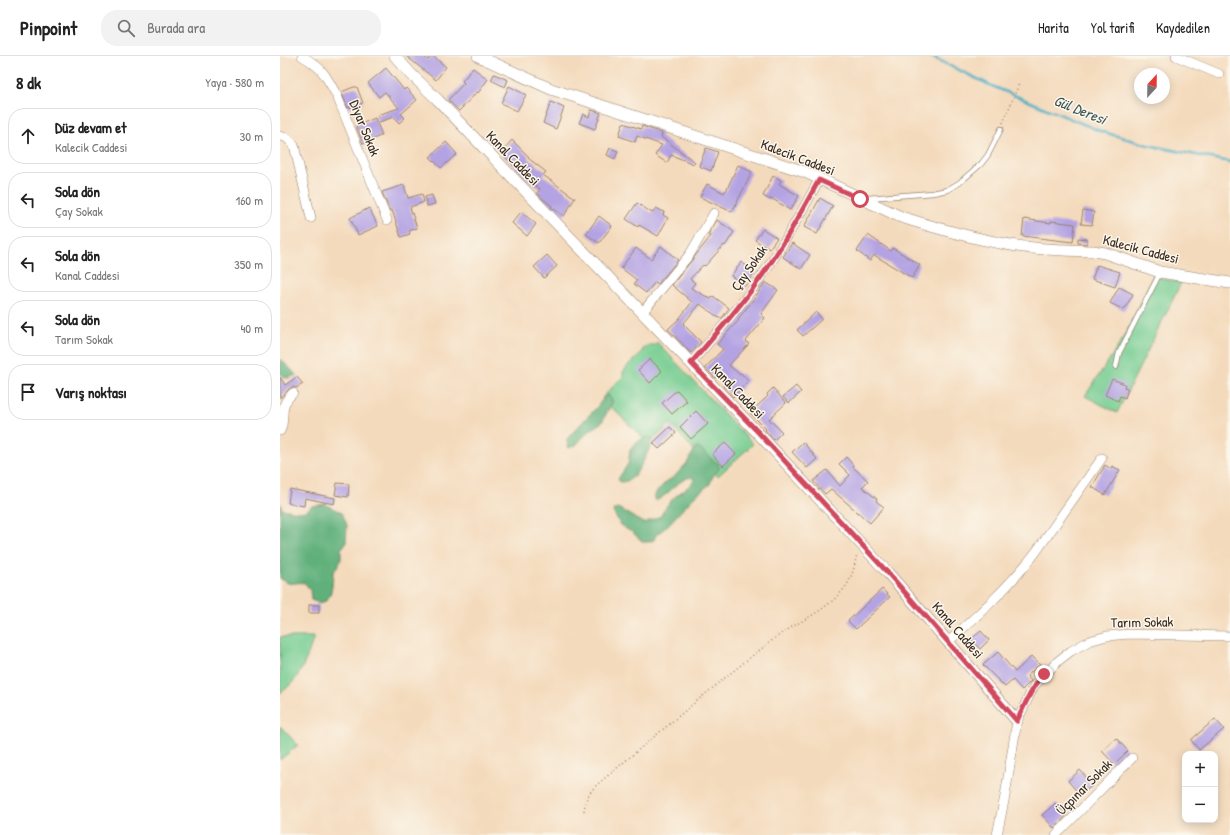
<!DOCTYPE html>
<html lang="tr">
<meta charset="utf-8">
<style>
body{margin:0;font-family:"Patrick Hand",sans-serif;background:#f2f2f2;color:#222}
.controls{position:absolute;right:12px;bottom:12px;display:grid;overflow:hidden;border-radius:8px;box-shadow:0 2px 10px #0003}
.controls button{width:36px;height:36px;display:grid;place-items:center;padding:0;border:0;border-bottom:1px solid #e0e0e0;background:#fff;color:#222;font:20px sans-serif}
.compass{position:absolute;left:854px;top:12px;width:36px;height:36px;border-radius:50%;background:#fff;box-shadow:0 2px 10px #0003;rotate:22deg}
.stop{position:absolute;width:12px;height:12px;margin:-9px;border:3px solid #d1495b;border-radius:50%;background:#fff}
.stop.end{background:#d1495b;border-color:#fff;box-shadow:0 1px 4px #0008}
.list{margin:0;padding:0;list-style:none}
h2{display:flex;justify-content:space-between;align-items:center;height:52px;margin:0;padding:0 16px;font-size:17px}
h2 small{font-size:13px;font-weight:400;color:#767676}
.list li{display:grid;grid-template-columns:26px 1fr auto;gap:12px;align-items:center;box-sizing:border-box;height:56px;margin:0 8px 8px;padding:0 8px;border:1px solid #e0e0e0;border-radius:16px}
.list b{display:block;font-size:15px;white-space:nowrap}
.list p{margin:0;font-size:13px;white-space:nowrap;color:#767676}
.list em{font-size:13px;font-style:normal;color:#767676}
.icon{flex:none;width:22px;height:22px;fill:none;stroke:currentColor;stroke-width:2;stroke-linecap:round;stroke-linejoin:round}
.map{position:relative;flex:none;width:950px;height:779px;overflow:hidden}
header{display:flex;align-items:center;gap:24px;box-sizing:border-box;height:56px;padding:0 20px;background:#fff;border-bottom:1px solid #e0e0e0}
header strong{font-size:19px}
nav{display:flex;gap:22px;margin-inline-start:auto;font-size:14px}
.search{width:280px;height:36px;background:#f2f2f2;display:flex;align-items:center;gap:10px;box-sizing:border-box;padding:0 14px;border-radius:16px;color:#767676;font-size:15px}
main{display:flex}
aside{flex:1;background:#fff}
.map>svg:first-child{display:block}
.green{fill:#75cc91;stroke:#587b58}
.forest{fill:#60b07b;stroke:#4e6d4c}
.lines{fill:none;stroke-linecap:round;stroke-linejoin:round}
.stream{stroke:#46aec5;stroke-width:2.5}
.building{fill:#b4a3e3}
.service-casing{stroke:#98826d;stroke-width:6}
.minor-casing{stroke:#98826d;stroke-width:10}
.tertiary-casing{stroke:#98826d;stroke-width:12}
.path{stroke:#98826d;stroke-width:1.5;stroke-dasharray:1 3;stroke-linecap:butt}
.service{stroke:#fff;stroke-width:4.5}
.minor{stroke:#fff;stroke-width:9}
.tertiary{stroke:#fff;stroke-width:11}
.route{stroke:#d1495b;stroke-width:5}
.labels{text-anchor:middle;stroke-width:3;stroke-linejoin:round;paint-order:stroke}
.street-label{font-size:14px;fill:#3b2a1e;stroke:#fbf7ec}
.water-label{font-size:15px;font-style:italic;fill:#3f5858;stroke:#fbf7ec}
</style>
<header>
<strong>Pinpoint</strong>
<div class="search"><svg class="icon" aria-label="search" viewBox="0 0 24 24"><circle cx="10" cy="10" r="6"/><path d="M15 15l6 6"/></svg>Burada ara</div>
<nav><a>Harita</a><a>Yol tarifi</a><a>Kaydedilen</a></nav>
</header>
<main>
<aside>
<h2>8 dk<small>Yaya · 580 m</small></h2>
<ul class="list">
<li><svg class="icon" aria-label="ahead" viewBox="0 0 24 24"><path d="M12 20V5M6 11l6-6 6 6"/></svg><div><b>Düz devam et</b><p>Kalecik Caddesi</p></div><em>30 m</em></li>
<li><svg class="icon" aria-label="left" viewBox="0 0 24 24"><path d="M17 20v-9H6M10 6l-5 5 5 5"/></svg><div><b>Sola dön</b><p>Çay Sokak</p></div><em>160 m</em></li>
<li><svg class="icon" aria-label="left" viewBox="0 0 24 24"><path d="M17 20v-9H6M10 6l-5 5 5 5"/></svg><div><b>Sola dön</b><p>Kanal Caddesi</p></div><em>350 m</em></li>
<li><svg class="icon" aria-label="left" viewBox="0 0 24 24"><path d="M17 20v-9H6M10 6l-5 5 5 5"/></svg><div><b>Sola dön</b><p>Tarım Sokak</p></div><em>40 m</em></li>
<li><svg class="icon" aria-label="arrive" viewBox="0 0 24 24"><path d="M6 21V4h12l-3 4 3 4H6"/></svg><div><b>Varış noktası</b></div></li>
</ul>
</aside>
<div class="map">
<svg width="950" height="779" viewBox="0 0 950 779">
<rect width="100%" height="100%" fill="#fbf7ec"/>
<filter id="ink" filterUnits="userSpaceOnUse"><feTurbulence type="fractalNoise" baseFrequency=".025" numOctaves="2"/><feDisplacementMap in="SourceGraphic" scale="8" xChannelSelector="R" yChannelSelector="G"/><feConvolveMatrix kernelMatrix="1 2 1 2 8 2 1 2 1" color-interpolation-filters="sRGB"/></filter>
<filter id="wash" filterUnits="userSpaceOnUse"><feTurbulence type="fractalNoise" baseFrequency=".012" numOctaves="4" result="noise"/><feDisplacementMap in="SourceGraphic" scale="16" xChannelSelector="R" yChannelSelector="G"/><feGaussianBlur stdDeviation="0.9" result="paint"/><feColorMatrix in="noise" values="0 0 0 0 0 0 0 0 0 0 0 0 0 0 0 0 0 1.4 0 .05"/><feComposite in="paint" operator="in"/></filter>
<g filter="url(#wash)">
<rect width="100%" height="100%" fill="#f4dabc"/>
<!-- green -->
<g class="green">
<polygon points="873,220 901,227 837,357 805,340 839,289 852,266"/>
<polygon points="377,286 473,388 438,420 390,368 369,388 322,342 343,320 343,316 350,307 358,301 364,292 369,289 374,289"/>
<path d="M 0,581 L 34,581 C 28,598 22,619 8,631 C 5,634 2,635 0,637 Z"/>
<polygon points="0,670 18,689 0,704"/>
</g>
<!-- forest -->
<g class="forest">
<polygon points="0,303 10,312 16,319 8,322 3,321 0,317"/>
<polygon points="326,339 328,339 333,345 322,366 309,375 296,389 289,392 287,387 287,383 294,375 317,351"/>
<path d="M 370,381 L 372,383 C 372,390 358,417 352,422 C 348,425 345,426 340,426 L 338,423 L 348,408 L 349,402 L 350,394 C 355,388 361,381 370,381 Z"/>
<path d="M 416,391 C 425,393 429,404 438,407 L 439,413 L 432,422 L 430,428 L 416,439 L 386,471 L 376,479 L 374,484 L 368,486 L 363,486 L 352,476 L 346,473 L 341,469 L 333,456 L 334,453 L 338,452 L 363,467 C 370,465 374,462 381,460 C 384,452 390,445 397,439 C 403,434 410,431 414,424 L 412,421 C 399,422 389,439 377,444 L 374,444 L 376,436 L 387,425 L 394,421 L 407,407 Z"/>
<path d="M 0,447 L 2,453 L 19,456 L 26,455 L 32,450 L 45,448 L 62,457 L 67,469 L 66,487 L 61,493 L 61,503 L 58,510 L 53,517 L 52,531 L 50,539 L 46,545 L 39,547 L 31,544 L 30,534 L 25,527 C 12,525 13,532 0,522 Z"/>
</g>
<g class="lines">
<!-- stream -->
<polyline class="stream" points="650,0 712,30 820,75 868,89 950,106"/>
</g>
<g id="blocks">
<!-- building -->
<g class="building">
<polygon points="126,0 143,0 148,4 151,0 153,0 166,11 156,24"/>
<polygon points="106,12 124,34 126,32 137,44 121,58 125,62 119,67 114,61 99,66 97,59 119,52 105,36 99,41 88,27"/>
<polygon points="193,12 208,23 198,37 197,36 179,55 168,44 184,27 182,25"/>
<polygon points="214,18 228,24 225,31 211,24"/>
<polygon points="229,30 246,39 237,55 221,47"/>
<polygon points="74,31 77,31 83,47 68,52 61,36"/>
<polygon points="271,46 284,52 276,73 263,67"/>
<polygon points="311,54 321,57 315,73 299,67 303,58 309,61"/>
<polygon points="95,62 102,79 83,88 76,70"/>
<polygon points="343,67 361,73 362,70 382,77 381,81 415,106 414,108 391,99 387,107 375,99 382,89 357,80 355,86 339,80"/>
<polygon points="232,84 249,101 248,102 266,116 263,119 295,142 284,160 271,151 272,150 263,143 257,137 260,133 242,119 243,119 221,97"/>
<polygon points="166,86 177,98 161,112 150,101"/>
<polygon points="330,92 338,95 335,103 327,99"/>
<polygon points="426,92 438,96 431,115 419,110"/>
<polygon points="458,109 472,116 452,156 420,141 427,128 444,137 445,135 446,135"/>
<polygon points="493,120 501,124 499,128 519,140 510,154 491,142 490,144 483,140"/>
<polygon points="124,129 128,142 142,138 144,146 130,151 137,172 129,175 130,178 121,181 112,154 110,155 102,136"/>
<polygon points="152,139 155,148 147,150 145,141"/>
<polygon points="540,142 553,150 537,178 524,171"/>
<polygon points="357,147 372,157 376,152 384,156 383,159 388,162 378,180 359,169 358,171 346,163"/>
<polygon points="89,152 98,170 78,179 70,162"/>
<polygon points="803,154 814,156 812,169 801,168"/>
<polygon points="241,156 256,168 247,180 232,167"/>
<polygon points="319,160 332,170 319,187 306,178"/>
<polygon points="744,163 771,167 771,165 795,168 793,186 742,180"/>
<polygon points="437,164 454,176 445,190 444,189 425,210 423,209 410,223 415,227 411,232 431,243 433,240 449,252 442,262 439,262 420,248 403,268 421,286 411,297 388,273 399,263 412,246 392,229 431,180 428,179"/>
<polygon points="483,173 497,182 489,193 475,184"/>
<polygon points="588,179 611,195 613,192 640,209 632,222 594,199 590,205 577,195"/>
<polygon points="798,182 807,183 807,188 798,187"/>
<polygon points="512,187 530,199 521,213 503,201"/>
<polygon points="381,190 398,204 378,228 375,226 366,237 354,228 357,224 341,212 356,192 371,203"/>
<polygon points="267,199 277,210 264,222 254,211"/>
<polygon points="461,206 475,216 465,230 451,220"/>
<polygon points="817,209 840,216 835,231 812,223"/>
<polygon points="485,226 498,234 481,258 485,262 466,285 469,288 449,309 460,319 461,317 468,325 453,341 443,330 447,327 440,319 435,322 425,312 443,293 437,288 459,264 458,263 476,240"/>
<polygon points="839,231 853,238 844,254 830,247"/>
<polygon points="536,256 542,263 523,280 517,274"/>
<polygon points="370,303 382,315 370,327 358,314"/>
<polygon points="0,321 5,329 17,321 23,328 16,332 12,331 9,333 0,342"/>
<polygon points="832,323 845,328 844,332 848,333 845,342 840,340 838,345 825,339"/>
<polygon points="516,330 521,336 509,347 503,341"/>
<polygon points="493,332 506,347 489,363 502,376 494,384 485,374 486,373 470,357 488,340 487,338"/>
<polygon points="397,334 407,345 392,358 382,347"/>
<polygon points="416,355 428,368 411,383 400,371"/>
<polygon points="390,371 396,377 379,393 373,387"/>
<polygon points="523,386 537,403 527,412 512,396"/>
<polygon points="445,387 456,398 443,410 432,398"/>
<polygon points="566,401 574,410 573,411 588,425 582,431 597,443 596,445 604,451 590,467 551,433 545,438 533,425 547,414 560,430 570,419 559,408"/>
<polygon points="825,409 831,413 832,410 840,414 825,439 812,431"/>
<polygon points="57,427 69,428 68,441 55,439"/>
<polygon points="10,433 55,442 54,448 25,442 24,450 8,447"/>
<polygon points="602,533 610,541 576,573 568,565"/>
<rect x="29" y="549" width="10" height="8"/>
<polygon points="701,575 709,584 700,593 691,583"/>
<polygon points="718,596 735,616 752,600 760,608 747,620 751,625 742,634 733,624 725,631 703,609"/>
<polygon points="935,663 944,673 919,694 911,684"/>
<polygon points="836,682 848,695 834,708 822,695"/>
<polygon points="800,714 813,729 800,739 788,725"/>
<polygon points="776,747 787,759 774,772 762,759"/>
</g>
</g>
</g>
<g filter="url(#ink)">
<use href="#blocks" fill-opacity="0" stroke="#98826d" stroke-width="1"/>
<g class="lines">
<defs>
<g id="service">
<polyline points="588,142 653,137 667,134 679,127 701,108 708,99 721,73"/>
<polyline points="836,311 839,297 880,217"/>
</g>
<g id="minor">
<path d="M 22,0 C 43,12 46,20 57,40 L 107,164"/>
<polyline points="896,0 939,18"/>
<polyline points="0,80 7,82 14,89 31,162"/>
<polyline points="362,257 410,198 434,157"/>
<path d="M 411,307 C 438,276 465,245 488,211 C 507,183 523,153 539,124"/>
<path d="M 0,375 C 5,366 1,356 5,347 C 7,343 10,340 13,337"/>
<path d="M 668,586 C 699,558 730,530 756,496 L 822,402"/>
<polyline points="717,779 725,740 737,665 754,630 778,605 791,595 809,585 827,580 849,578 950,580"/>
<polyline points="776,779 852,702"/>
</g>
<g id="tertiary">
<polyline points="115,0 131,18 158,44 477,376 608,517 737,665"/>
<path d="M 198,0 L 271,33 L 525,116 L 621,161 C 659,173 698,184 737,190 C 762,194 788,194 813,195 L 825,197 L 880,216 L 950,227"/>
</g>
</defs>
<!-- service casing -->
<use href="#service" class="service-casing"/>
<!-- minor casing -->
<use href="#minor" class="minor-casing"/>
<!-- tertiary casing -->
<use href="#tertiary" class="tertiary-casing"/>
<!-- path -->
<g class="path">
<polyline points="723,67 739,28"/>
<path d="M 304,755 C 306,735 317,729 331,717 C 385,672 438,626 494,583 C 516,566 544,557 563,534 C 572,523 574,512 577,498"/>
</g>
<!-- service -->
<use href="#service" class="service"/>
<!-- minor -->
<use href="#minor" class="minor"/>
<!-- tertiary -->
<use href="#tertiary" class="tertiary"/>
</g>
</g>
<g class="lines" filter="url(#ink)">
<!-- route -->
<path class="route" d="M 580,143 L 539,124 C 523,153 507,183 488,211 C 465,245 438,276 411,307 L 478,376 L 608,517 L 737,665 C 745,648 751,633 764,618"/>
</g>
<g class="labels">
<!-- street labels -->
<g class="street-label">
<text transform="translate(85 72) rotate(68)" y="5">Diyar Sokak</text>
<text transform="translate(518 101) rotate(21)" y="5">Kalecik Caddesi</text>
<text transform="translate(233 102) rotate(46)" y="5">Kanal Caddesi</text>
<text transform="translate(861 193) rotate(15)" y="5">Kalecik Caddesi</text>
<text transform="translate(469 212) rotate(-55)" y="5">Çay Sokak</text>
<text transform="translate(458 335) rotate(46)" y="5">Kanal Caddesi</text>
<text transform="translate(862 566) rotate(-1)" y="5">Tarım Sokak</text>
<text transform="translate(678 574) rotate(49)" y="5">Kanal Caddesi</text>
<text transform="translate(804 731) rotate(-45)" y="5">Üçpınar Sokak</text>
</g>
<!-- water labels -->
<g class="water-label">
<text transform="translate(800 54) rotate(22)" y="5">Gül Deresi</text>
</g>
</g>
</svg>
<div class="controls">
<button>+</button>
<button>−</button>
</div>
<svg class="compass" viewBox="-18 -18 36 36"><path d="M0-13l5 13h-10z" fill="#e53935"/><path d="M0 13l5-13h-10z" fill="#767676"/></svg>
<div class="stop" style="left:580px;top:143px"></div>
<div class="stop end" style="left:764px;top:618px"></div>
</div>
</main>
